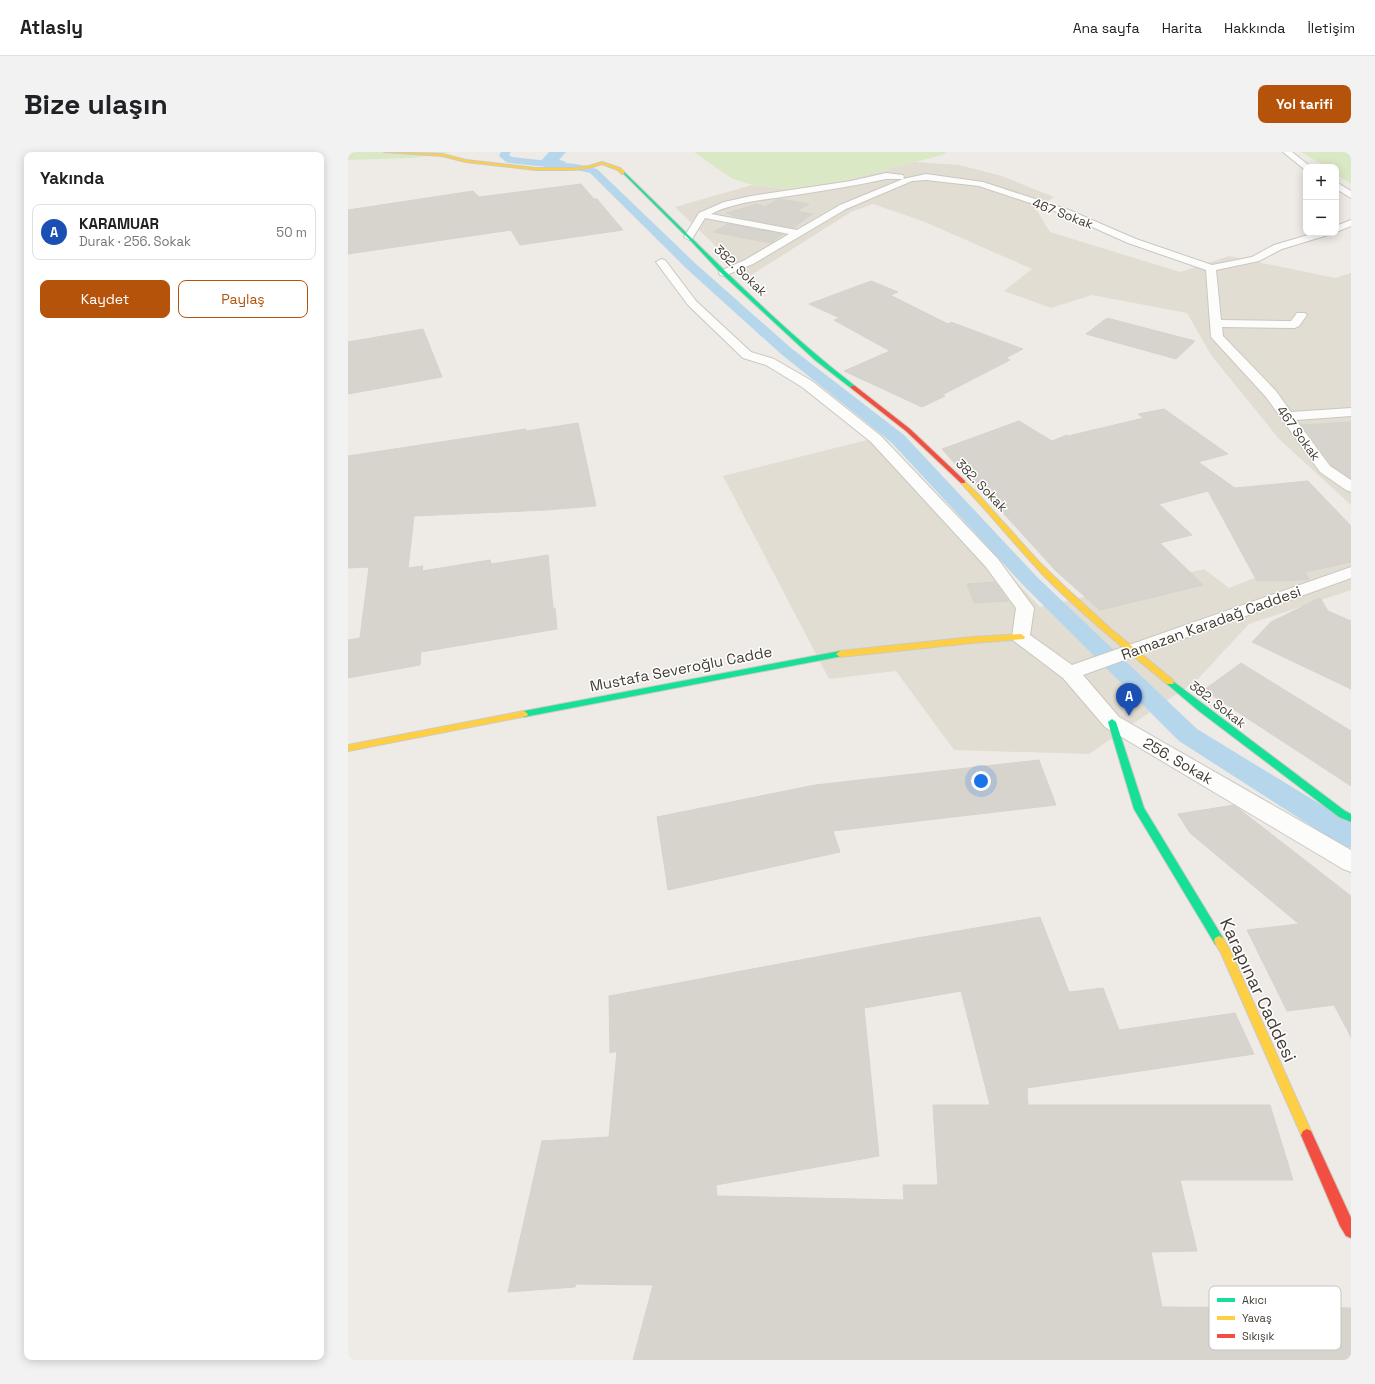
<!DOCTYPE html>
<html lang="tr">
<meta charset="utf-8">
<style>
body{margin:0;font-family:"Space Grotesk",sans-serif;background:#f2f2f2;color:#202124}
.controls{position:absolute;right:12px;top:12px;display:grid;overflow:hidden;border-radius:8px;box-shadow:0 2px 10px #0003}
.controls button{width:36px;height:36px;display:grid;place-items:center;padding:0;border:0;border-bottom:1px solid #e0e0e0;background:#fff;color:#202124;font:20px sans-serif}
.you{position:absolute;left:633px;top:629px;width:14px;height:14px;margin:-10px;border:3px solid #fff;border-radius:50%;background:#1a73e8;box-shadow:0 0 0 6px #1a73e833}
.badge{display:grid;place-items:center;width:26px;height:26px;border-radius:50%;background:#b45309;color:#fff;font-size:13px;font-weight:700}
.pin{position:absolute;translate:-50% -33px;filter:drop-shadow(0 1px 2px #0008)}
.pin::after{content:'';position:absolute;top:21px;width:14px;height:12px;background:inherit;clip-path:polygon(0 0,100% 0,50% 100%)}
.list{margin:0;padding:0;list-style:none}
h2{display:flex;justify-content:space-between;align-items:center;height:52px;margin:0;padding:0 16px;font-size:17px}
h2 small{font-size:13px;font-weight:400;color:#757577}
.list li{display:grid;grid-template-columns:26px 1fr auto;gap:12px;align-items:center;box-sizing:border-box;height:56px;margin:0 8px 8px;padding:0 8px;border:1px solid #e0e0e0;border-radius:8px}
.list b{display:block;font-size:15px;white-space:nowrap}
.list p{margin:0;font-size:13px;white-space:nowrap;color:#757577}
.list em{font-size:13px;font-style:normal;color:#757577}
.actions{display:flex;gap:8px;padding:12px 16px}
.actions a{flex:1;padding:9px 0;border:1px solid #b45309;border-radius:8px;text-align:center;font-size:14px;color:#b45309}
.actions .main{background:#b45309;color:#fff}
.map{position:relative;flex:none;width:1003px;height:1208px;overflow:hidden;border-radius:8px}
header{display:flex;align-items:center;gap:24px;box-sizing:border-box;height:56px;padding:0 20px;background:#fff;border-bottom:1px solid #e0e0e0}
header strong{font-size:19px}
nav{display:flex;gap:22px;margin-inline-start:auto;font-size:14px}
.intro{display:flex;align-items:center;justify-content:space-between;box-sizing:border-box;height:96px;padding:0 24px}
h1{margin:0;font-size:28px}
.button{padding:10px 18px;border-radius:8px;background:#b45309;color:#fff;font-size:14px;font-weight:700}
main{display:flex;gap:24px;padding:0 24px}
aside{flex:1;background:#fff;border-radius:8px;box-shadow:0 2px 10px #0003}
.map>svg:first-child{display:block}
.residential{fill:#e2ddd3}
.green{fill:#dbe8c6}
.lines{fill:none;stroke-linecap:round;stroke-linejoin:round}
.canal{fill:#b6d6ec;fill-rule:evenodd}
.river{fill:#b6d6ec;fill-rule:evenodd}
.building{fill:#d7d4ce;stroke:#d6d2cc;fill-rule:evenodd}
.street-casing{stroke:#cac7c2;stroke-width:2}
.fast-casing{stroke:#cecabe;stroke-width:2}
.slow-casing{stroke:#cecabe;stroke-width:2}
.jam-casing{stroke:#cecabe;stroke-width:2}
.street{fill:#fcfcfb;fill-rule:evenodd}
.fast{fill:#16e098;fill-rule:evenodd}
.slow{fill:#ffcf43;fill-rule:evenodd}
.jam{fill:#f24e42;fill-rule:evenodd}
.labels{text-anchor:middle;stroke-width:3;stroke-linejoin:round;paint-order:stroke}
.far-street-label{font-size:13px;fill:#423c33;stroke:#fff}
.street-label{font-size:15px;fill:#423c33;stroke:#fff}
.near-street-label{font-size:18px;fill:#423c33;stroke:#fff}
.key{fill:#fff;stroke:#c6c4c2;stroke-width:1}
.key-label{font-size:11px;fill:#423c33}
</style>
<header>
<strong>Atlasly</strong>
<nav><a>Ana sayfa</a><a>Harita</a><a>Hakkında</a><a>İletişim</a></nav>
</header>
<div class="intro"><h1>Bize ulaşın</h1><a class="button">Yol tarifi</a></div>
<main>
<aside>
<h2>Yakında<small></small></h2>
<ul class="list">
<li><span class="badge" style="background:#1a4fb4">A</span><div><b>KARAMUAR</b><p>Durak · 256. Sokak</p></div><em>50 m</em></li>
</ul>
<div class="actions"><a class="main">Kaydet</a><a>Paylaş</a></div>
</aside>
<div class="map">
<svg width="1003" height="1208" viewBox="0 0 1003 1208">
<rect width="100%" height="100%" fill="#eeebe6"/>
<!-- residential -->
<g class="residential">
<polygon points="567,10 611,13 654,24 706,45 688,57 702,80 832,120 881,104 987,126 1003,121 1003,353 931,287 863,203 839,161 744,143 703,156 656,139 684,117 577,70 525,52 503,60 400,125 327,55 404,33 437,37 495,29"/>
<polygon points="531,285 692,455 856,417 881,436 1003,388 1003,438 901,472 849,528 741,602 606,598 548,519 481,527 375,324"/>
</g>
<!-- green -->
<g class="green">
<polygon points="0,0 104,0 66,6 0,8"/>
<polygon points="346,0 599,0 594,3 495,29 437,37 404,33 383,26"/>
<polygon points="953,0 1003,0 1003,32 988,22 988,15 978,15"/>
</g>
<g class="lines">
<!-- canal -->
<polygon class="canal" points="153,0 163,0 161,3 164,5 228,12 249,17 348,112 443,196 556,283 690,426 849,577 1003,671 1003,696 993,693 831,589 676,434 544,291 433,202 340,118 242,21 228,18 161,11 158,10 151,4"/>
<!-- river -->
<path class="river" d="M 201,0 L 218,0 L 211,8 L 216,9 L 219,13 L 216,17 C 208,19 196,17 192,10 Z"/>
</g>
<!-- building -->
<g class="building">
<polygon points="233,32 246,47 249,47 275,78 172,93 163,78 0,102 0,58 125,39 131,45"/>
<polygon points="431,47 461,52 448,59 464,62 445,76 390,65 378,61 409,52 416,55"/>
<polygon points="380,72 435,82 423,91 365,80"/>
<polygon points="523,129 550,140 542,143 600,172 603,170 675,197 658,206 662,208 594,243 597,244 574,255 496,219 542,199 486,168 492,166 461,152"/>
<polygon points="759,166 847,189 828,207 738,182"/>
<polygon points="75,177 94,225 0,242 0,190"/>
<polygon points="816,257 880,302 850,310 887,336 960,329 1003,374 1003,410 957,420 961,428 909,429 860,339 811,352 844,383 812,391 855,433 752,458 708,419 637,341 609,314 594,297 671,269 704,289 719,283 720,284 796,266 790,262"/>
<polygon points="1003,270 1003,326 985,315 980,308 954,273"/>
<polygon points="230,271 248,354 198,358 66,364 60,416 75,414 74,419 142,408 143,412 200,403 205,456 207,456 209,477 73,500 72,513 0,526 0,488 12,486 21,415 0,416 0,304 178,277 178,279"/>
<polygon points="647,430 660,449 626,451 619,432"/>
<polygon points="972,446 980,459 1003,469 1003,537 904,490 923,470"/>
<polygon points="893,511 1003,579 1003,634 856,538"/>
<polygon points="691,608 708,653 485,679 492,700 320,738 309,665 467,633"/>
<polygon points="886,653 1003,744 1003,885 986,853 939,859 899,778 951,772 842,681 830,662"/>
<path d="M 692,765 L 721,840 L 755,836 L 771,878 L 887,861 L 906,902 L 679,936 L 680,953 L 922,953 L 945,1028 L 832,1028 L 849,1099 L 803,1100 L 814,1155 L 1003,1156 L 1003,1208 L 285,1208 L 305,1133 L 228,1132 L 227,1135 L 160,1140 L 194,989 L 261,985 L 269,899 L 262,901 L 261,844 L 569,786 ZM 613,839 L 642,953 L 585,953 L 590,1033 L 555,1033 L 556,1048 L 369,1044 L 368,1033 L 531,1004 L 516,856 Z"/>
</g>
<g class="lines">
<defs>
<g id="street">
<polygon points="935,0 944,0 963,15 958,15 958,17 956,17"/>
<path d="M 538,21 L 555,23 L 556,25 L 555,27 L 578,22 L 635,30 L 721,58 L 788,87 L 864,113 L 904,105 L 926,93 L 967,81 L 982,81 L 980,83 L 934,97 L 911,109 L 868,118 L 873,168 L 934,169 L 943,169 L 949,161 L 957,161 L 959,163 L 951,174 L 947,176 L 874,175 L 875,184 L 928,239 L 943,260 L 1003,256 L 1003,264 L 948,268 L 982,314 L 1003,328 L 1003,340 L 998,338 L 972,320 L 918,245 L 863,185 L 858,118 L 780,91 L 715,62 L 631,34 L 578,28 L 564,29 L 498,57 L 405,112 L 376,124 L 372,123 L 371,121 L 372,119 L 397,108 L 441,82 L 357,66 L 344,87 L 341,88 L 336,85 L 351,61 L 376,50 L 403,44 L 503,29 ZM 538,27 L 555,27 L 492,53 L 449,78 L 363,62 C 387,50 415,48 441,44 C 473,39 506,34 538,27 Z"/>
<polygon points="988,30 1003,39 1003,46 988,37"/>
<polygon points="1003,68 1003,74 988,80 988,74"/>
<polygon points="313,107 317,108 348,149 403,200 426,207 464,229 533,284 650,407 686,456 682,483 724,513 1003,415 1003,426 735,523 771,565 1003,698 1003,720 995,717 757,575 715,526 666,489 664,485 668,456 638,415 523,290 454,235 418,213 395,206 340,153 308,110"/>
</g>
<g id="fast">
<path d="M 274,20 L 276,20 C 352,93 424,170 507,234 L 507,236 L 503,236 L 467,208 L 374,122 L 344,90 Z"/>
<polygon points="492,499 496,502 495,504 176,565 172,562 176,559"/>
<polygon points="822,527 997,659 1003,662 1003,670 991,665 851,559 819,532 818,530"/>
<polygon points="764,567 768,570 796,656 875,786 876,789 875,792 871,794 867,792 786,657 760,570"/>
</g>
<g id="slow">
<polygon points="36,0 94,2 118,8 188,16 225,16 241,14 254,10 272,16 277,21 274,22 270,18 254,12 241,16 225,18 188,18 118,10 94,4"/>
<path d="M 615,328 L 628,340 L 692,411 L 718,436 L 763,477 L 825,528 L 826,530 L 825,532 L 819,532 C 778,498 736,464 698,426 C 669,395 642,362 613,331 L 613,329 Z"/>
<polygon points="673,482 677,485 676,487 624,491 492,505 488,502 492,499 624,485"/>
<polygon points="176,559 180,562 179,564 0,599 0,593"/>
<polygon points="871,784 875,786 882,798 963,979 965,983 963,987 959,989 955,987 873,801 866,789 867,786"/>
</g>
<g id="jam">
<polygon points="503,234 507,234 562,277 617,329 617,331 613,331 558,279 503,236"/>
<polygon points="959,977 963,979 1003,1066 1003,1086 998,1084 992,1074 953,983 955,979"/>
</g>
</defs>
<!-- street casing -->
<use href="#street" class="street-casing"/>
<!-- fast casing -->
<use href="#fast" class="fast-casing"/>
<!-- slow casing -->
<use href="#slow" class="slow-casing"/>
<!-- jam casing -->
<use href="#jam" class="jam-casing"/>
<!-- street -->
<use href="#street" class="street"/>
<!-- fast -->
<use href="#fast" class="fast"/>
<!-- slow -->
<use href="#slow" class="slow"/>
<!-- jam -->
<use href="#jam" class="jam"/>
</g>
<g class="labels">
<!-- far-street labels -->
<g class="far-street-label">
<text transform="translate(715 61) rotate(21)" y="5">467 Sokak</text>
<text transform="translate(393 118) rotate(44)" y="5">382. Sokak</text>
<text transform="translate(951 281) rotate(54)" y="5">467 Sokak</text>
<text transform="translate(634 333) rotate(46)" y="5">382. Sokak</text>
<text transform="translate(870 552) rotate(38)" y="5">382. Sokak</text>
</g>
<!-- street labels -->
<g class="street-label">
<text transform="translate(863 471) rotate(-20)" y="5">Ramazan Karadağ Caddesi</text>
<text transform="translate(333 517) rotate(-11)" y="5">Mustafa Severoğlu Cadde</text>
<text transform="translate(830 609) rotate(30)" y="5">256. Sokak</text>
</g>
<!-- near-street labels -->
<g class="near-street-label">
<text transform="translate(910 838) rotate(65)" y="6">Karapınar Caddesi</text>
</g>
</g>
<!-- legend -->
<rect x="861" y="1134" width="132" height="64" rx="6" class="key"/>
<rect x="869" y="1146" width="18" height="4" fill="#16e098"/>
<rect x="869" y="1164" width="18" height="4" fill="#ffcf43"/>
<rect x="869" y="1182" width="18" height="4" fill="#f24e42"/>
<g class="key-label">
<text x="894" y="1152">Akıcı</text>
<text x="894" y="1170">Yavaş</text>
<text x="894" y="1188">Sıkışık</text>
</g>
</svg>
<div class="controls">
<button>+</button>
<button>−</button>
</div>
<div class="you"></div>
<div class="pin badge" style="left:781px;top:564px;background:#1a4fb4">A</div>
</div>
</main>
